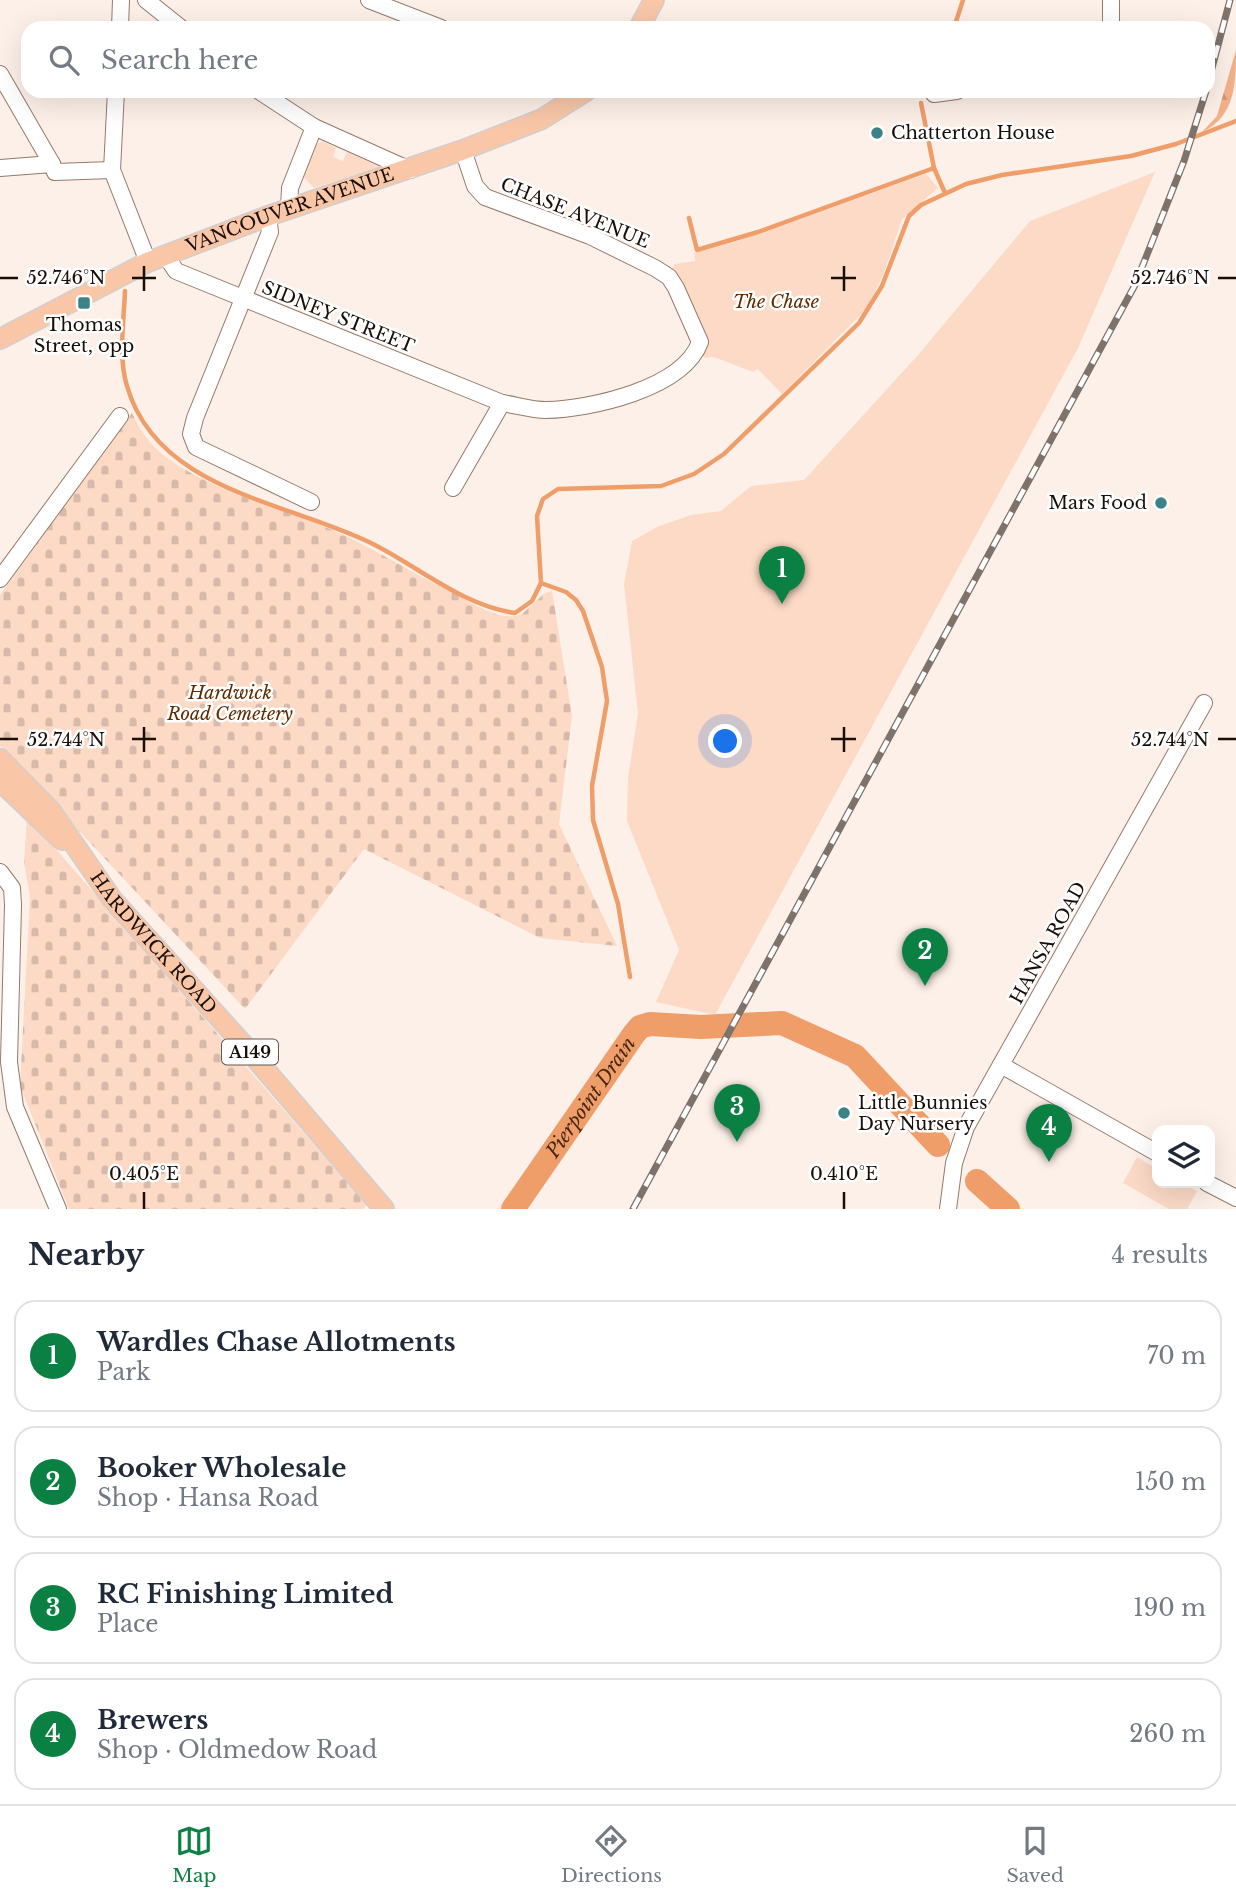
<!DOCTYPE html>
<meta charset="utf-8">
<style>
body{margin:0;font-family:"Libre Baskerville",serif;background:#f2f2f3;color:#1f2937}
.controls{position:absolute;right:21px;bottom:21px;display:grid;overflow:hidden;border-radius:14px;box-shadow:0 7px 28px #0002}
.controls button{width:63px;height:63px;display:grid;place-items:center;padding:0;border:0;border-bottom:2px solid #e0e1e3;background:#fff;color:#1f2937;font:35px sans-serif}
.you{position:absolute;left:726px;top:742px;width:24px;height:24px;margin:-18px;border:5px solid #fff;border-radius:50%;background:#1a73e8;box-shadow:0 0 0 10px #1a73e833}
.badge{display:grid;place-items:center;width:46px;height:46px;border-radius:50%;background:#0b8043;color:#fff;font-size:23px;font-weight:700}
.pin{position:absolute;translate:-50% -58px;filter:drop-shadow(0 2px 4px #0008)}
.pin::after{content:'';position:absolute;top:37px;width:24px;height:21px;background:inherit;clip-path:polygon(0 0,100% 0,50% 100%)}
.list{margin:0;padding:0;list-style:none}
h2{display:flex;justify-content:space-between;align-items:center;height:91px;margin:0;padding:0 28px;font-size:30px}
h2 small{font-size:23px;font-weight:400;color:#747a83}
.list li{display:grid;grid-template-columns:46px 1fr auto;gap:21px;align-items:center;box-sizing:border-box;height:112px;margin:0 14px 14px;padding:0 14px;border:2px solid #e0e1e3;border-radius:21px}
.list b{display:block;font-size:26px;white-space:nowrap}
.list p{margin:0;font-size:23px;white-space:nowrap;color:#747a83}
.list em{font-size:23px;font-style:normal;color:#747a83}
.icon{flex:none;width:38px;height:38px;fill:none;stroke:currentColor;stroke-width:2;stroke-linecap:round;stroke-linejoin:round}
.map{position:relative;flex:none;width:1236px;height:1209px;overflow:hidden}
.search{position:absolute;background:#fff;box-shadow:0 7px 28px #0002;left:21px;right:21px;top:21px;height:77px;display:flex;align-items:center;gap:18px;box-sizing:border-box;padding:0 24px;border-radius:21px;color:#747a83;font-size:26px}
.sheet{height:595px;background:#fff}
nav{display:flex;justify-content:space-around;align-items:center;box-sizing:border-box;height:98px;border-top:2px solid #e0e1e3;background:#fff;font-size:19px;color:#747a83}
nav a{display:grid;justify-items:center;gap:4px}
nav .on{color:#0b8043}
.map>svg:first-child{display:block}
.green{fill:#fcdac6}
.forest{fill:url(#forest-firs)}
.cemetery{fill:url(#cemetery-stones)}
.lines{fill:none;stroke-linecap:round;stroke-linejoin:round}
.stream{stroke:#ef9d69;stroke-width:4.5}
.river{stroke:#ef9d69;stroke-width:24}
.minor-casing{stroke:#967a6a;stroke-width:18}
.major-casing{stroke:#d1cfce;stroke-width:22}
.minor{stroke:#fff;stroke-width:16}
.major{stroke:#f9c7a8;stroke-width:19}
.rail-casing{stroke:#7e736c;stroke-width:7}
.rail{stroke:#fff;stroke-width:4.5;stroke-dasharray:13;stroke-linecap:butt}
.ticks{fill:none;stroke:#190f09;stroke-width:2.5}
.poi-dot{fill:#3b8389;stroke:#fff;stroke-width:2.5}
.labels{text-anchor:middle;stroke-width:5;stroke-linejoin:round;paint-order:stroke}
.shield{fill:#fff;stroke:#5e5753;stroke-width:2}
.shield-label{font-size:16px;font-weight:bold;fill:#190f09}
.poi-label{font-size:18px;fill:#190f09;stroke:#fff;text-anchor:start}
.street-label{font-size:18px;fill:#190f09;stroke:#fff}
.park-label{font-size:18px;font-style:italic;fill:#5f2b01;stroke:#fff}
.water-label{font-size:19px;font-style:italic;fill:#482711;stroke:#fff}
.ticks-label{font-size:18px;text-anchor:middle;fill:#190f09;stroke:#fff;stroke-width:5;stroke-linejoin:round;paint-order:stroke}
</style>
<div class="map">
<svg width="1236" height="1209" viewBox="0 0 1236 1209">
<defs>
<pattern id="forest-firs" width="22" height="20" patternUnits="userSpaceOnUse" patternTransform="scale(1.75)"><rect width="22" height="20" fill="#f4b189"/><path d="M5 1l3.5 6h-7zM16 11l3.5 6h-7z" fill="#d19775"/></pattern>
<pattern id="cemetery-stones" width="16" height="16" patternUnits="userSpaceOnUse" patternTransform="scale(1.75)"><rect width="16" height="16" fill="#fcdac6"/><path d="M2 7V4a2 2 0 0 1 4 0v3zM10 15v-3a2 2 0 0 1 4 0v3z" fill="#d7baa9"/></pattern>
</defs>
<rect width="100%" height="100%" fill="#fdf0e8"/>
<!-- green -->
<g class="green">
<polygon points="322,141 336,148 333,157 343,161 347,152 380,167 314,188 303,176 316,145"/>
<polygon points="1155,172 1078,348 715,1015 656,1002 679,950 627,821 628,777 638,714 624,584 632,541 659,526 691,515 721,511 751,486 804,480 918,355 1030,221"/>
<path d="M 926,174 L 938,188 L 902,219 L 883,275 L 867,308 L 782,394 L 758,369 L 753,372 L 714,357 L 704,358 L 670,272 L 675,264 L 695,261 L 694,253 C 773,233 849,200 926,174 Z"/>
<polygon points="1137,1157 1157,1169 1157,1183 1182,1183 1197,1191 1187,1209 1169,1209 1123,1183"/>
</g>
<!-- forest -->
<path class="forest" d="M 1236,50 C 1236,81 1236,117 1202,132 L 1217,116 Z"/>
<!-- cemetery -->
<g class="cemetery">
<path d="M 132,413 C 141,433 154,450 173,462 C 221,494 277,507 330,529 C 373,547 411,573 453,593 C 474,603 499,623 522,614 L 545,593 L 552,591 L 572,716 L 559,824 L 617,946 L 540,938 L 364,849 L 245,1009 L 0,746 L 0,595 Z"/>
<polygon points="27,816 367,1205 363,1209 69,1209 20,1086 30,897 24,862"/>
</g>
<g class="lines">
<!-- stream -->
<g class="stream">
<polyline points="954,28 963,0"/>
<polyline points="921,103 934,168 945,193"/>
<polyline points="689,218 697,250 758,232 934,168"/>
<path d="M 125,291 C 124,321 118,357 127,386 C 157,491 289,502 373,544 C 419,567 463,606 515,613 L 532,601 L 541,583"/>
<polyline points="630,977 618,904 593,820 592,786 607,701 602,667 583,611 576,600 566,592 541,583 537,516 543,499 558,489 661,486 694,474 724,454 859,323 882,286 909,216 921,205 966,184 1002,175 1131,156 1176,144 1236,121"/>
</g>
<!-- river -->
<g class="river">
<polyline points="977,1181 1008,1209"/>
<path id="s1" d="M 513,1209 L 634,1034 L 640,1027 L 650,1024 L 701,1027 L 782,1023 L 855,1056 L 938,1145"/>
</g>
<defs>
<g id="minor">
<polyline points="146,0 181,28"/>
<polyline points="369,0 441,28"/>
<polyline points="1111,0 1111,28"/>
<polyline points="120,28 121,0"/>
<polyline points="0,74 52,164"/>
<polyline points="116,91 112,170 148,262"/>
<polyline points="259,91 314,127 410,170"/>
<polyline points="934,94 957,91"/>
<polyline points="0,168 52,164 55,172 112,170"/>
<polyline points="289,209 290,188 314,127"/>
<polyline points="268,216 270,232 195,418 191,434 196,447 311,502"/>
<path d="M 166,256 L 176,271 L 502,403 C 516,405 532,410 546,410 C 590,409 683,389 700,342 L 676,288 L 669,277 L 655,268 L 590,236 L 485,197 L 475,186 L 463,150"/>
<polyline points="453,488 502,403"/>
<polyline points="0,579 120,416"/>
<polyline points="0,872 12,888 13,905 9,1062 15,1107 58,1209"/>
<polyline points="1001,1065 1157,1153"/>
<polyline points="1207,1183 1236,1198"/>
<polyline points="948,1209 954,1163 966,1127 1204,703"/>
</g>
<g id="major">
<polyline points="639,28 654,0"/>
<path id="s2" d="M 0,339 L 148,262 L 268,216 L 463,150 L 542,119 L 586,91"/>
<path id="s3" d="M 0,759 L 51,811 L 112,899 L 250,1052 L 384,1209"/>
<polyline points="0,781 62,840"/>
</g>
</defs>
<!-- minor casing -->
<use href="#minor" class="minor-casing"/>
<!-- major casing -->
<use href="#major" class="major-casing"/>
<!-- minor -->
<use href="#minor" class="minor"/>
<!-- major -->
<use href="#major" class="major"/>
<defs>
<g id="rail">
<polyline points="1208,83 1230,0"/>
<polyline points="633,1209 1135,285 1184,161 1206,91"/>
</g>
</defs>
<!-- rail casing -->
<use href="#rail" class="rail-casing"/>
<!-- rail -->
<use href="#rail" class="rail"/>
</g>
<!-- ticks -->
<path class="ticks" d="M 144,266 L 144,291M 844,266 L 844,291M 0,278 L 18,278M 132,278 L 156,278M 831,278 L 856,278M 1218,278 L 1236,278M 144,727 L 144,752M 844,727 L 844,752M 0,739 L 18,739M 132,739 L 156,739M 831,739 L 856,739M 1218,739 L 1236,739M 144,1192 L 144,1209M 844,1192 L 844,1209"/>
<!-- markers -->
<g class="poi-dot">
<circle cx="877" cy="133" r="7"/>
<rect x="77" y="296" width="14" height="14" rx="3.5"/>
<circle cx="1161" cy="503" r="7"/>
<circle cx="844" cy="1113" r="7"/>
</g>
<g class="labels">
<!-- shield labels -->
<rect class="shield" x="222" y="1039.5" width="56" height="25" rx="5"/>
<g class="shield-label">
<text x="250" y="1058">A149</text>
</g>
<!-- poi labels -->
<g class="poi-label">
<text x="891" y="139">Chatterton House</text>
<text x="84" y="331" text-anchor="middle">Thomas<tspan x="84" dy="21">Street, opp</tspan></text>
<text x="1147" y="509" text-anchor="end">Mars Food</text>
<text x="858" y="1109">Little Bunnies<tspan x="858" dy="21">Day Nursery</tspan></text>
</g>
<!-- street labels -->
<g class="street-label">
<text dy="6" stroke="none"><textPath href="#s2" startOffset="318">VANCOUVER AVENUE</textPath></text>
<text transform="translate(575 213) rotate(22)" y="6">CHASE AVENUE</text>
<text transform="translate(338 317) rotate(22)" y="6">SIDNEY STREET</text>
<text dy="6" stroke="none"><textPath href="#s3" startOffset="240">HARDWICK ROAD</textPath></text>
<text transform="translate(1048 943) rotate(-61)" y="6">HANSA ROAD</text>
</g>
<!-- park labels -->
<g class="park-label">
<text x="776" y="308">The Chase</text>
<text x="230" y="699">Hardwick<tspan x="230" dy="21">Road Cemetery</tspan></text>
</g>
<!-- water labels -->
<g class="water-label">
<text dy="7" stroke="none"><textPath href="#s1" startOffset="136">Pierpoint Drain</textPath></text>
</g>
</g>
<g class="ticks-label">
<text x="66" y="284">52.746°N</text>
<text x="1170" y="284">52.746°N</text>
<text x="66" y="746">52.744°N</text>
<text x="1170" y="746">52.744°N</text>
<text x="144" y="1180">0.405°E</text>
<text x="844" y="1180">0.410°E</text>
</g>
</svg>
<div class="controls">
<button><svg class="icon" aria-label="layers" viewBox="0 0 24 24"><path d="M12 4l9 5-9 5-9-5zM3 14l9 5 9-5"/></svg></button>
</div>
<div class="you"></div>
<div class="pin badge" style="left:782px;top:604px">1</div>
<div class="pin badge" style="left:925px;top:986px">2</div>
<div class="pin badge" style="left:737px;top:1142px">3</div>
<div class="pin badge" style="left:1049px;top:1162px">4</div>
<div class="search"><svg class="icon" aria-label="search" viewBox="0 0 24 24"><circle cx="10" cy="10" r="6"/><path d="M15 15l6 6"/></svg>Search here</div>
</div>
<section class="sheet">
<h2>Nearby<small>4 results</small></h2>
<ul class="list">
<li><span class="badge">1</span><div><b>Wardles Chase Allotments</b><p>Park</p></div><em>70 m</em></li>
<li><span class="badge">2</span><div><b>Booker Wholesale</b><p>Shop · Hansa Road</p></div><em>150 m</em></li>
<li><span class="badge">3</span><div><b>RC Finishing Limited</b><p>Place</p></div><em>190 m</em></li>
<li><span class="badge">4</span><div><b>Brewers</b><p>Shop · Oldmedow Road</p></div><em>260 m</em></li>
</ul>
</section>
<nav>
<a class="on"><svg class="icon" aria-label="map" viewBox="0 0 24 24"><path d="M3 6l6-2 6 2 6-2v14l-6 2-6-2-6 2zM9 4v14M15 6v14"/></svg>Map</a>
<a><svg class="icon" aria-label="directions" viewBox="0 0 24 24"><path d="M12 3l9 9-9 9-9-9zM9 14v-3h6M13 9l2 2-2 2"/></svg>Directions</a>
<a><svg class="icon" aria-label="saved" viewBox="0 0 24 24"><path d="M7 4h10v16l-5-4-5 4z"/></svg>Saved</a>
</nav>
